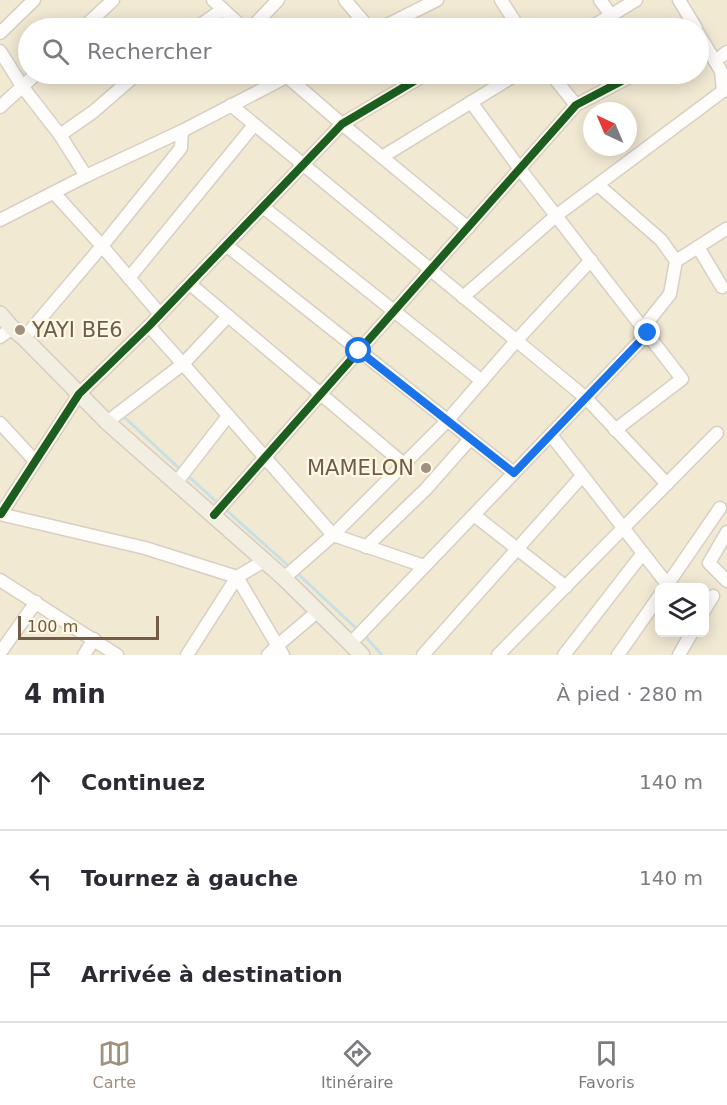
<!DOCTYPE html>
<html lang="fr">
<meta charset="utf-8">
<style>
body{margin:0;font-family:"DejaVu Sans",sans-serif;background:#f2f2f3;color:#2b2b33}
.controls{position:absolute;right:18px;bottom:18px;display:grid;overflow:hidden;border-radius:9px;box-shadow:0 3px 15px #0003}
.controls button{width:54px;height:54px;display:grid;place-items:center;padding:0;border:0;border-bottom:2px solid #e1e1e2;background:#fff;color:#2b2b33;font:30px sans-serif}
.compass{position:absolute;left:583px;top:102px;width:54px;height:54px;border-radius:50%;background:#fff;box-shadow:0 3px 15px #0003;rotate:316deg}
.scale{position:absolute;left:18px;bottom:15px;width:141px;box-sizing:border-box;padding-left:6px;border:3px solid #735c45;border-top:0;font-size:16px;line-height:21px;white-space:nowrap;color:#735c45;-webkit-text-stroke:4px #fff8e4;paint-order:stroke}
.stop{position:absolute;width:18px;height:18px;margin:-14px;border:4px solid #1a73e8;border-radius:50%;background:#fff}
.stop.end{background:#1a73e8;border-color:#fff;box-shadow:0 2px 6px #0008}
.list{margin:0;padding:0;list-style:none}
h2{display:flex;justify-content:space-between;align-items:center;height:78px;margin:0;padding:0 24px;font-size:26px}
h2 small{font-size:20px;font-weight:400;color:#7c7c81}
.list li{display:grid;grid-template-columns:39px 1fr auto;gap:18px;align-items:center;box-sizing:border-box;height:96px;padding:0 24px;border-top:2px solid #e1e1e2}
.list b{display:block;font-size:22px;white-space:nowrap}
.list em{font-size:20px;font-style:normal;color:#7c7c81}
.icon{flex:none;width:33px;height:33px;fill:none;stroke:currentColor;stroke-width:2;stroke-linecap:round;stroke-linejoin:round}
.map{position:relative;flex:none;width:727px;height:655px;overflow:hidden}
.search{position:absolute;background:#fff;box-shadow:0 3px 15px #0003;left:18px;right:18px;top:18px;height:66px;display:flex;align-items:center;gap:15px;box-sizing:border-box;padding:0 21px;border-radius:33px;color:#7c7c81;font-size:22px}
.sheet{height:366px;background:#fff}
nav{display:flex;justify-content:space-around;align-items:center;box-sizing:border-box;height:84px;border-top:2px solid #e1e1e2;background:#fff;font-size:16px;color:#7c7c81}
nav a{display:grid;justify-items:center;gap:3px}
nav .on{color:#a1907d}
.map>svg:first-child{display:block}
.residential{fill:#f2e9d3;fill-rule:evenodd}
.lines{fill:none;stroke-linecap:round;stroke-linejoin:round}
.stream{stroke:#c6e0e5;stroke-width:3}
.minor-casing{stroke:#d7cfc3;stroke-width:15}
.major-casing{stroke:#d5cdc2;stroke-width:18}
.minor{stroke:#fefdfb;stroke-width:12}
.major{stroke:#f2eee1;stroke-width:15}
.cycleway-casing{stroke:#fff8e4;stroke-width:11}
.cycleway{stroke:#1b5e20;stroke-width:8}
.route{stroke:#1a73e8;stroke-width:8}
.poi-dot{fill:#a1907d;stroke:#fff8e4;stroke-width:2}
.labels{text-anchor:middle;stroke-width:4.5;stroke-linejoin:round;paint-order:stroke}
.poi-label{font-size:21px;fill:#735c45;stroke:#fff8e4;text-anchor:start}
</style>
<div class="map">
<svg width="727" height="655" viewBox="0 0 727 655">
<rect width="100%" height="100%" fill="#f6f2e4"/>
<!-- residential -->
<path class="residential" d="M 0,0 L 727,0 L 727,655 L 0,655 ZM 28,28 L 698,28 L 698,74 L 28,74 ZM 592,111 L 628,111 L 628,147 L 592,147 ZM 660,588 L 704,588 L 704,632 L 660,632 Z"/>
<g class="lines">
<!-- stream -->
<g class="stream">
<polyline points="121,414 182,471"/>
<polyline points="187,475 220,505"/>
<polyline points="225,509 292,569"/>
<polyline points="297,573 358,630"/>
<polyline points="363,634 382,655"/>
</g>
<defs>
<g id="minor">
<polyline points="213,0 243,28"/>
<polyline points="345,0 369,28"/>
<polyline points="501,0 519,28"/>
<polyline points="600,0 611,15"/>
<polyline points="679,0 696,28"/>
<polyline points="83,28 113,0"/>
<polyline points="196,28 222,10"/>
<polyline points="251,28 278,0"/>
<polyline points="381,28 437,0"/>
<polyline points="501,28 514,21"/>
<polyline points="590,28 636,0"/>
<polyline points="0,33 34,0"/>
<polyline points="0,51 22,86 60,135 86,176"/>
<polyline points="715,61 727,52"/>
<polyline points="284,74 342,124 468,228"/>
<polyline points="551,74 576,105"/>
<polyline points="471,102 520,169 682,379 615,430"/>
<polyline points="231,105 586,398 667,484"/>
<polyline points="0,107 36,74"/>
<polyline points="60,135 93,112 137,74"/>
<polyline points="382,157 517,74"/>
<polyline points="598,185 661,240 676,261 670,294 643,328"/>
<polyline points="54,193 102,246 160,314"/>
<polyline points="263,207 482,381"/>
<polyline points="0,220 86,176 182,131 292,74"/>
<polyline points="226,245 514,473"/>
<polyline points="698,247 722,287"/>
<polyline points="676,261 726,229"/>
<polyline points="129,278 254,125"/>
<polyline points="190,284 405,465"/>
<polyline points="463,297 557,215 723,91 721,71 698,33"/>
<polyline points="149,326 183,364 333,535 424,566"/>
<polyline points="0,337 12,328"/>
<polyline points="24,338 102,246 181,148 182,131"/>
<polyline points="107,422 183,364 228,316"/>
<polyline points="0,423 35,461"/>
<polyline points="551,435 667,584"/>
<polyline points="176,483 228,416"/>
<polyline points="0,514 145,548 237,577 283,655"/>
<polyline points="1,514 79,394 149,326 342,124 426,74"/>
<polyline points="214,515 576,105 635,74"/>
<polyline points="474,515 566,587"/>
<polyline points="727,532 709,563 727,581"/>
<polyline points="366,547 426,489 470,439"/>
<polyline points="284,578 333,535 447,421 516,341 591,260"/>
<polyline points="0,580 117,655"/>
<polyline points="665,588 720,508"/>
<polyline points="704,611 713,596"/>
<polyline points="351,643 648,333"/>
<polyline points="0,653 36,602"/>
<polyline points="84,655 94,639"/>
<polyline points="187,655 237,577 264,561"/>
<polyline points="268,655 278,645 318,611"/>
<polyline points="423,655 582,476"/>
<polyline points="498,655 717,433"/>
<polyline points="564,655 643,553"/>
<polyline points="618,655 660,595"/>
<polyline points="679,655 692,632"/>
</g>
<polyline id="major" points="0,314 12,328 24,338 107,422 284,578 362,655"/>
</defs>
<!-- minor casing -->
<use href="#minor" class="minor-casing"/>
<!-- major casing -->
<use href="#major" class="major-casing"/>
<!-- minor -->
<use href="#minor" class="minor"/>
<!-- major -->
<use href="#major" class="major"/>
<defs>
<g id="cycleway">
<polyline points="1,514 79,394 149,326 342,124 426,74"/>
<polyline points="214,515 576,105 635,74"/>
</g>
</defs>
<!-- cycleway casing -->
<use href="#cycleway" class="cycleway-casing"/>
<!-- cycleway -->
<use href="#cycleway" class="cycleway"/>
</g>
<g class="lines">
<!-- route -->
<polyline class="route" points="359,351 514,473 648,333"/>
</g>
<!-- markers -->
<g class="poi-dot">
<circle cx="20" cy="330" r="6"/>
<circle cx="426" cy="468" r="6"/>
</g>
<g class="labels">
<!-- poi labels -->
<g class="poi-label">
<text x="32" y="337">YAYI BE6</text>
<text x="414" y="475" text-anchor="end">MAMELON</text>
</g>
</g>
</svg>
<div class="controls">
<button><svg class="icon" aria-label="layers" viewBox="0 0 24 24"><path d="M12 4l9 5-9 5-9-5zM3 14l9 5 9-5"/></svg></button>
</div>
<svg class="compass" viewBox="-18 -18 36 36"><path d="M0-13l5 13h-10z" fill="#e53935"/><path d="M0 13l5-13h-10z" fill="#7c7c81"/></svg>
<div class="scale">100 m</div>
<div class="stop" style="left:359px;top:351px"></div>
<div class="stop end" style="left:648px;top:333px"></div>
<div class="search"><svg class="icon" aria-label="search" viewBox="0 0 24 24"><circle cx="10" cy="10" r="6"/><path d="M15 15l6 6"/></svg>Rechercher</div>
</div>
<section class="sheet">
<h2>4 min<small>À pied · 280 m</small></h2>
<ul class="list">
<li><svg class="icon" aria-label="ahead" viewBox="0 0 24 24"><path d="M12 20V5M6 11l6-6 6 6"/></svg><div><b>Continuez</b></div><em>140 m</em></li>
<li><svg class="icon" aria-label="left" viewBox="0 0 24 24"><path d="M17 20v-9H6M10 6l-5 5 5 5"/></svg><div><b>Tournez à gauche</b></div><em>140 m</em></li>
<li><svg class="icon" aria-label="arrive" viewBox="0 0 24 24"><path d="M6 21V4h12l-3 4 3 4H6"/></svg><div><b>Arrivée à destination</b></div></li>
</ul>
</section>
<nav>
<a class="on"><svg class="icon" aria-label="map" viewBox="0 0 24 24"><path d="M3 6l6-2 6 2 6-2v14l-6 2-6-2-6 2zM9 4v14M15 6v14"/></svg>Carte</a>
<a><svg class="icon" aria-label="directions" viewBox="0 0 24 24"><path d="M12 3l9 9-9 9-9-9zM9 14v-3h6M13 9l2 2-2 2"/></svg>Itinéraire</a>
<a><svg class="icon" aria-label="saved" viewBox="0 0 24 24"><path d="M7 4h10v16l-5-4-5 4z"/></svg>Favoris</a>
</nav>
